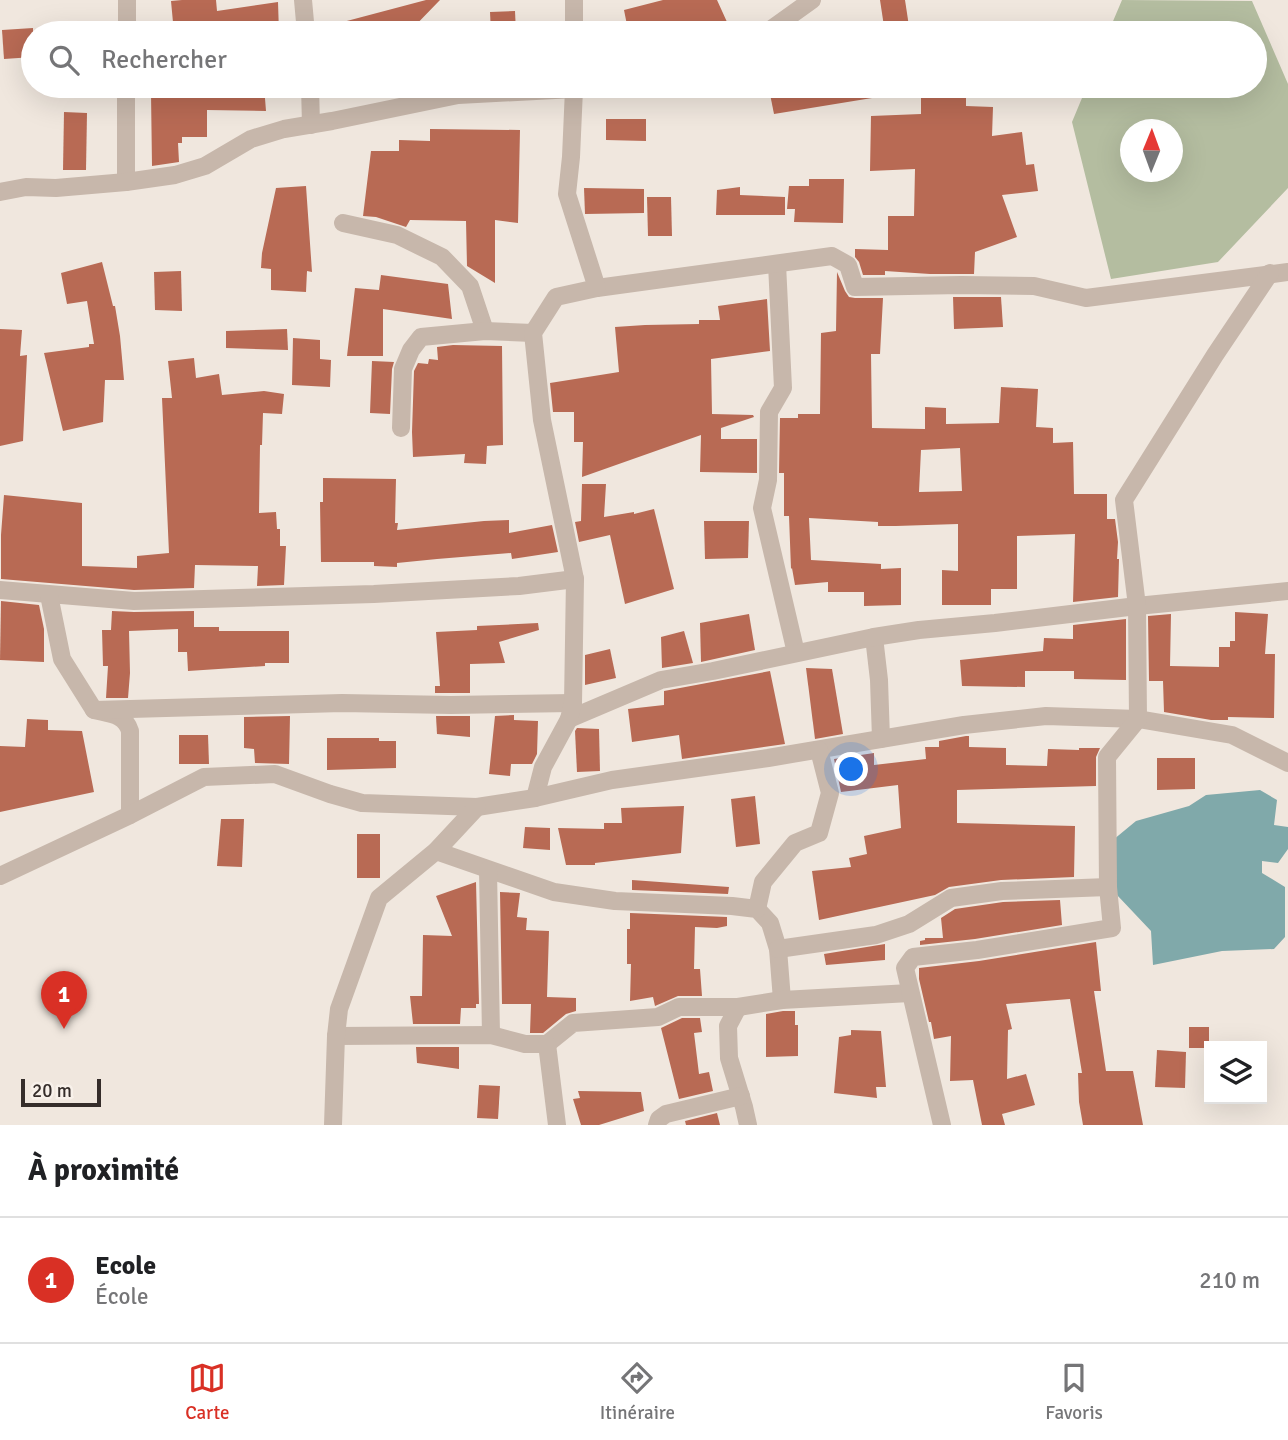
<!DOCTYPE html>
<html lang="fr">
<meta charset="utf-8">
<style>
body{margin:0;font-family:Signika,sans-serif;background:#f2f2f2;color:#202124}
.controls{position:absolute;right:21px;bottom:21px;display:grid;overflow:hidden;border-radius:0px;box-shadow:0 7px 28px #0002}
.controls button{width:63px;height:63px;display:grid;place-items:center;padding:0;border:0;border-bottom:2px solid #e0e0e0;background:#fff;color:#202124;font:35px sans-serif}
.compass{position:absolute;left:1120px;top:119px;width:63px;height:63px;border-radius:50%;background:#fff;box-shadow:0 7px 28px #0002;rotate:1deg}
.scale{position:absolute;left:21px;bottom:18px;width:80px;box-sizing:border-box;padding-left:7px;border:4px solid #352d2a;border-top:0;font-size:19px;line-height:24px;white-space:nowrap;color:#352d2a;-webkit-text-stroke:5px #f8f1ea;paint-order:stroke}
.you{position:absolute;left:852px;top:770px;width:24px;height:24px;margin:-18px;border:5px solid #fff;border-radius:50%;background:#1a73e8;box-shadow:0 0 0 10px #1a73e833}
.badge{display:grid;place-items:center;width:46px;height:46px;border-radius:50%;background:#d93025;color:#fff;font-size:23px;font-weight:700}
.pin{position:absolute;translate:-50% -58px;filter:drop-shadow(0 2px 4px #0008)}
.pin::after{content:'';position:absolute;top:37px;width:24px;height:21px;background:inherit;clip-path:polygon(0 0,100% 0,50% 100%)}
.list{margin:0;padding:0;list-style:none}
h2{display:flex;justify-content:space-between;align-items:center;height:91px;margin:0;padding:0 28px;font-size:30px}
h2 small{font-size:23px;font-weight:400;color:#757577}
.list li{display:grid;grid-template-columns:46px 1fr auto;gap:21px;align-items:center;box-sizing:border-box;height:126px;padding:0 28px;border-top:2px solid #e0e0e0}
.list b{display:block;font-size:26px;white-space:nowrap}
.list p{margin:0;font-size:23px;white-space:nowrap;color:#757577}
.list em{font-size:23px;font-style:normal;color:#757577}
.icon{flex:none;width:38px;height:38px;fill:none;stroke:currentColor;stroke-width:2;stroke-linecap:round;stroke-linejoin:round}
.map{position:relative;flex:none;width:1288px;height:1125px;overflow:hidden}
.search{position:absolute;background:#fff;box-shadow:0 7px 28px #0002;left:21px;right:21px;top:21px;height:77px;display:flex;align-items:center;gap:18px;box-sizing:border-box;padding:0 24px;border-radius:38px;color:#757577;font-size:26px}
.sheet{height:217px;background:#fff}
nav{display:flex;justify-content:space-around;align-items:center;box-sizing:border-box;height:98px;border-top:2px solid #e0e0e0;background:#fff;font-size:19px;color:#757577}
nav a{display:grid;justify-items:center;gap:4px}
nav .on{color:#d93025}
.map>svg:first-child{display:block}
.green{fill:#b4bda0;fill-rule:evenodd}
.water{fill:#80a9aa}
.building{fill:#b86a54;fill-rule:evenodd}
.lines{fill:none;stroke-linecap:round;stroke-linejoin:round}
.minor{stroke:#c7b7ab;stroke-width:18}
</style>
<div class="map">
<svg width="1288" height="1125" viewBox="0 0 1288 1125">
<rect width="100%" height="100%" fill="#f0e7de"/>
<!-- green -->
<path class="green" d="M 1122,0 L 1252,1 L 1288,84 L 1288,188 L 1218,262 L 1111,279 L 1072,122 L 1087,86 L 1255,86 L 1255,33 L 1108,33 ZM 1130,130 L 1172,130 L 1172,172 L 1130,172 Z"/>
<!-- water -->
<polygon class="water" points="1260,790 1277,800 1274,825 1288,827 1288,849 1278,863 1262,861 1262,873 1285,887 1285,937 1274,949 1222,951 1153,965 1151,931 1117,895 1113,840 1136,821 1189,806 1206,795"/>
<!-- building -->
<g class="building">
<polygon points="182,0 216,0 217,11 278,2 279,33 236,33 235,29 196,28 197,33 174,33 171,1"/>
<polygon points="426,0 440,0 408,33 397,33 395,29 345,33 343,22"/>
<polygon points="663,0 717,0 732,33 647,33 645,26 628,30 624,10"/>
<polygon points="880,0 905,0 910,33 885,33"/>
<polygon points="515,11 516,33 491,33 490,12"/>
<polygon points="33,28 33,57 4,59 2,30"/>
<polygon points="164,86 264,86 266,111 207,110 207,137 182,137 182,143 178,143 179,162 152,166 151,93 164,93"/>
<polygon points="819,86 871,86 872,98 774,114 770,94"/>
<polygon points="921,86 966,86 966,106 993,107 992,136 1022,132 1026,165 1034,164 1038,191 1002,195 1017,237 975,252 974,274 930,274 885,271 885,275 863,275 859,262 855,257 855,249 888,250 888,216 914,216 915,169 870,171 871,116 921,114"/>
<polygon points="64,112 87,113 86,170 63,170"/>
<polygon points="606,119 646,119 646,141 606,140"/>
<polygon points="430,129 520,130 518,223 495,220 495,283 467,266 466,221 410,220 406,227 376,217 363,216 371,151 399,151 399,140 430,141"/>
<polygon points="809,179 844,179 843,223 794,222 795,209 787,209 789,186 809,186"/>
<polygon points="306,186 312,272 307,271 306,292 271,290 271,269 261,268 262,253 276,188"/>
<polygon points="740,187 740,195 785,197 785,215 716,215 717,190"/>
<polygon points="584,188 644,189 644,213 585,214"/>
<polygon points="647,197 671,197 672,236 648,236"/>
<polygon points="102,262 113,306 115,306 120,336 124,380 105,380 103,422 63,431 44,353 89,347 89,344 94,344 87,301 67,304 61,273"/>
<polygon points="181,271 182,311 155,310 154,272"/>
<path d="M 837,272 L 845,291 L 849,297 L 855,298 L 883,298 L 880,354 L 871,354 L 872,428 L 925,429 L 925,407 L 946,408 L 946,424 L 999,423 L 1001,387 L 1038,389 L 1036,427 L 1053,428 L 1053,443 L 1073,442 L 1074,494 L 1107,494 L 1107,519 L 1115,519 L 1118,542 L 1117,559 L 1119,559 L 1118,597 L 1073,602 L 1075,534 L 1017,536 L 1017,589 L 991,589 L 991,605 L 942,605 L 942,570 L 958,571 L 958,524 L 896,526 L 878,526 L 878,522 L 809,518 L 811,560 L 881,564 L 881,569 L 901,568 L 901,605 L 864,606 L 864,592 L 828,592 L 828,582 L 795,585 L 792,568 L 791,569 L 789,516 L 784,516 L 784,473 L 779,473 L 780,418 L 798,418 L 798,414 L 820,414 L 821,333 L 836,331 ZM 960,448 L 962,491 L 919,492 L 921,450 Z"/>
<polygon points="381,275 448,284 452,319 383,309 383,356 347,356 355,288 379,290"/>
<polygon points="953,297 1001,297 1003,327 954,329"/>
<polygon points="767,299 770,351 711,359 712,414 753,415 754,417 721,428 721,439 757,439 757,473 700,472 701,435 582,477 583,442 574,442 574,412 553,412 550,383 619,372 615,327 645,325 699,324 699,320 720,320 718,306"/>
<polygon points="0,329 22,330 20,356 27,355 23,441 0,446"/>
<polygon points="287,329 288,350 226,348 226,331"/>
<polygon points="293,338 320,340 320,359 331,360 330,387 292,385"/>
<polygon points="453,345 502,346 503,445 487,446 486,464 464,463 465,454 413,457 412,432 414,371 418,363 428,364 429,359 438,360 437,347"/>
<polygon points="194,358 196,378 219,374 222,395 264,391 284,394 282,414 263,413 262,445 260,445 259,513 276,512 277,529 280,529 280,546 286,546 284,585 257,586 258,566 195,565 194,588 134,590 1,579 1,535 4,495 82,503 82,566 137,568 137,556 169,553 162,398 172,398 168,361"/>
<polygon points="372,361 394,362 392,369 390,414 370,413"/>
<polygon points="323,478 396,479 395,523 398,523 397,530 484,521 509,520 509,533 552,525 558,552 512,559 511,553 437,559 397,563 397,567 374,566 374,562 321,562 320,502 323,502"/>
<polygon points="582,484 606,484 604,517 634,512 634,514 654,509 674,589 625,604 610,535 579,542 575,522 581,521"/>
<polygon points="704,521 749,521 748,558 705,559"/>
<polygon points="1,601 39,605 44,629 44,662 0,660"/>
<polygon points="112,611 134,612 194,611 194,627 219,627 219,631 289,631 289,663 265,663 265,666 188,671 187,652 178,652 178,629 129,631 130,673 128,698 106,698 108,666 103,666 102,630 111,630"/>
<polygon points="1235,612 1268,614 1265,654 1275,654 1274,718 1228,717 1228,720 1211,720 1164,712 1163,681 1149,681 1148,616 1171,614 1170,666 1219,667 1219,647 1230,647 1230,641 1235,641"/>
<polygon points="749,614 755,650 701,662 700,623"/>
<polygon points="1126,619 1126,680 1074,679 1074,671 1025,671 1025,687 962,686 960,660 1043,651 1044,638 1073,639 1073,625"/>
<polygon points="538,623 539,630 499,642 505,663 470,664 470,693 435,693 435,686 440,686 436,632 477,630 477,626"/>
<polygon points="684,631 693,663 662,668 661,637"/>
<polygon points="610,649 616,678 585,685 585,655"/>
<polygon points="806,668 832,669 843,734 815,739"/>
<polygon points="770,671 785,744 682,759 679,735 632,742 628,709 664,705 664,691"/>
<polygon points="514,715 514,720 538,721 537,754 532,764 511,764 510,776 489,774 495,716"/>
<polygon points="290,716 289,764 255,763 254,749 244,748 244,717"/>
<polygon points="436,716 470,716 470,737 437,734"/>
<polygon points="27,719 48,720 48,730 82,731 94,792 0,812 0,746 25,747"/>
<polygon points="577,728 599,729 600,771 577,772 575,731"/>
<polygon points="179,735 208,735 209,764 179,764"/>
<polygon points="966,736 969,736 969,747 1006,748 1006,765 1047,766 1048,749 1079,750 1079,748 1100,748 1096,757 1096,786 957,790 957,823 1075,826 1074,877 1001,880 949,887 935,895 819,920 812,871 851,867 849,858 867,854 864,836 901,828 898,785 841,792 834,759 874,753 874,765 926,759 925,747 939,747 939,741"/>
<polygon points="327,738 379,738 379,741 396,741 396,768 327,770"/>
<polygon points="1157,758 1195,758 1195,789 1157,790"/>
<polygon points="755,796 760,844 736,847 731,799"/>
<polygon points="684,806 681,853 595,863 595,865 566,865 558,828 604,829 604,823 622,823 621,808"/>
<polygon points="221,819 244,819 242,867 217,866"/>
<polygon points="525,827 550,828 550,850 523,848"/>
<rect x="357" y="834" width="23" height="44"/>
<polygon points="632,880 729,887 728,894 632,890"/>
<polygon points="476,882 479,1004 476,1004 476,1008 461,1008 460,1024 413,1024 410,996 422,996 423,935 452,936 436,896"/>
<polygon points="500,892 520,893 517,917 527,918 526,930 549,931 547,997 576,998 576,1011 566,1014 543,1033 530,1033 531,1004 502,1004"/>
<polygon points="1060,900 1062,925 975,939 920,945 920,941 925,940 925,938 943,938 941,918 955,909 1003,902"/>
<polygon points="630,913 727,917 727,926 717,928 695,927 694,969 700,969 702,996 678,996 655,1006 653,997 630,1001 631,964 627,964 627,929 630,929"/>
<polygon points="1096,942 1101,991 1094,991 1106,1071 1133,1071 1143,1125 1083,1125 1079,1102 1078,1073 1082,1073 1070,999 1006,1004 1012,1029 1008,1030 1007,1079 1026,1074 1035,1105 1002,1114 1005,1125 982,1125 973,1080 950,1081 951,1036 934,1039 931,1022 929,1022 919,979 919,968 979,961"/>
<polygon points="885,944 885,960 826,965 824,954"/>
<polygon points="783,1011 795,1011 795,1025 798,1025 798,1056 766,1057 766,1014"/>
<polygon points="682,1018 700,1018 702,1032 694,1033 699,1074 709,1072 713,1091 679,1099 661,1028"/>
<rect x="1189" y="1027" width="20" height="21"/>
<polygon points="851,1030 881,1031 886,1087 876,1087 877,1098 834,1093 839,1037 851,1035"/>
<polygon points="416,1047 459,1047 459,1069 417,1063"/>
<polygon points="1157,1050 1186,1052 1185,1088 1155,1087"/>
<polygon points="479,1085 500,1086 498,1119 477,1118"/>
<polygon points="578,1091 641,1092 644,1111 599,1125 581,1125 573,1099 580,1098"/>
<polygon points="717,1113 720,1125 686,1125 685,1121"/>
</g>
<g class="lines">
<!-- minor -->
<g class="minor">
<polyline points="303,0 306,33"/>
<polyline points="127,33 127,0"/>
<polyline points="574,33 574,0"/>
<polyline points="766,33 812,0"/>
<polyline points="310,86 311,125"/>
<polyline points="126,182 126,86"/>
<polyline points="0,192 26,187 56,188 126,182 175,175 205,166 251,139 284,129 332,121 458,95 574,89 574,86"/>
<polyline points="343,223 397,235 442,257 470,286 485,331"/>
<polyline points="777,264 783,388 769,412 768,480 762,508 796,653"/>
<polyline points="597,288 832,256 848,265 855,287 961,285 1034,286 1086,298 1288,272"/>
<polyline points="401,428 403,369 411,350 421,337 485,331 533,333"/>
<polyline points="0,590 134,601 374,594 519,586 575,579"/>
<path d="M 49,595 L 62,659 L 94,710 C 110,714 125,714 130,731 L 130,815"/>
<polyline points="874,637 879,680 881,739"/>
<polyline points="94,710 342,703 451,705 573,703"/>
<polyline points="569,719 661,680 713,671 874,637 919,630 995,623 1137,606 1288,591"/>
<polyline points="535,798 543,767 569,719 573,703 575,579 542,420 533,333 556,297 597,288 567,194 571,157 574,89 594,86"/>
<polyline points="436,851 554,892 615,901 732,906 757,909 770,923 778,949 782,1000"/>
<polyline points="488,870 491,1035"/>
<polyline points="0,876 130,815 204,777 275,774 330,794 362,803 477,807 535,798 612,780 768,758 964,725 1046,716 1138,719 1232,735 1288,763"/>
<polyline points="757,909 763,882 795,843 819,833 830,793 819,750"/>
<polyline points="778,949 876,935 909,924 951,898 1002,891 1108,887"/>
<polyline points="738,1007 728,1026 729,1058 744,1107 748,1125"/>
<polyline points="336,1036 491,1035 525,1044 547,1044 573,1023 658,1017 679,1007 738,1007 782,1000 910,993"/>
<polyline points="547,1044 557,1125"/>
<polyline points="333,1125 336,1036 339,1009 379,898 436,851 477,807"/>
<polyline points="657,1125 659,1119 666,1114 741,1096"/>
<polyline points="942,1125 905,968 913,957 977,950 1112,928 1108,887 1107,757 1138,719 1137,606 1124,500 1215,355 1270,273"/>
</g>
</g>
</svg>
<div class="controls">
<button><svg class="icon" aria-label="layers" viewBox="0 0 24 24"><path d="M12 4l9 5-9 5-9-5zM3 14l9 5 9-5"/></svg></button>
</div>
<svg class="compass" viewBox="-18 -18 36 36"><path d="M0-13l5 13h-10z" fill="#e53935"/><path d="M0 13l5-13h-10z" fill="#757577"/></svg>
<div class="scale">20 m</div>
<div class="you"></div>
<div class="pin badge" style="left:64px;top:1029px">1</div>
<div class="search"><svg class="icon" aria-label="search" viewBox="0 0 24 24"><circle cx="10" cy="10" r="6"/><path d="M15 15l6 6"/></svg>Rechercher</div>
</div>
<section class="sheet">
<h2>À proximité<small></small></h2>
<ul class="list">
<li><span class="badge">1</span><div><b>Ecole</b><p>École</p></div><em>210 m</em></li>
</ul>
</section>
<nav>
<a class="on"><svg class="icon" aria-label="map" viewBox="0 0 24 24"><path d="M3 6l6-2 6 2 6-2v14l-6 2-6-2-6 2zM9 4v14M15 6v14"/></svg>Carte</a>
<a><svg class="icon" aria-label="directions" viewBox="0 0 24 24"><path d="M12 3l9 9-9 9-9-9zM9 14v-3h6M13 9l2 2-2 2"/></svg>Itinéraire</a>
<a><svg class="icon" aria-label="saved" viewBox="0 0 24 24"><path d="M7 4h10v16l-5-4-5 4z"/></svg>Favoris</a>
</nav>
